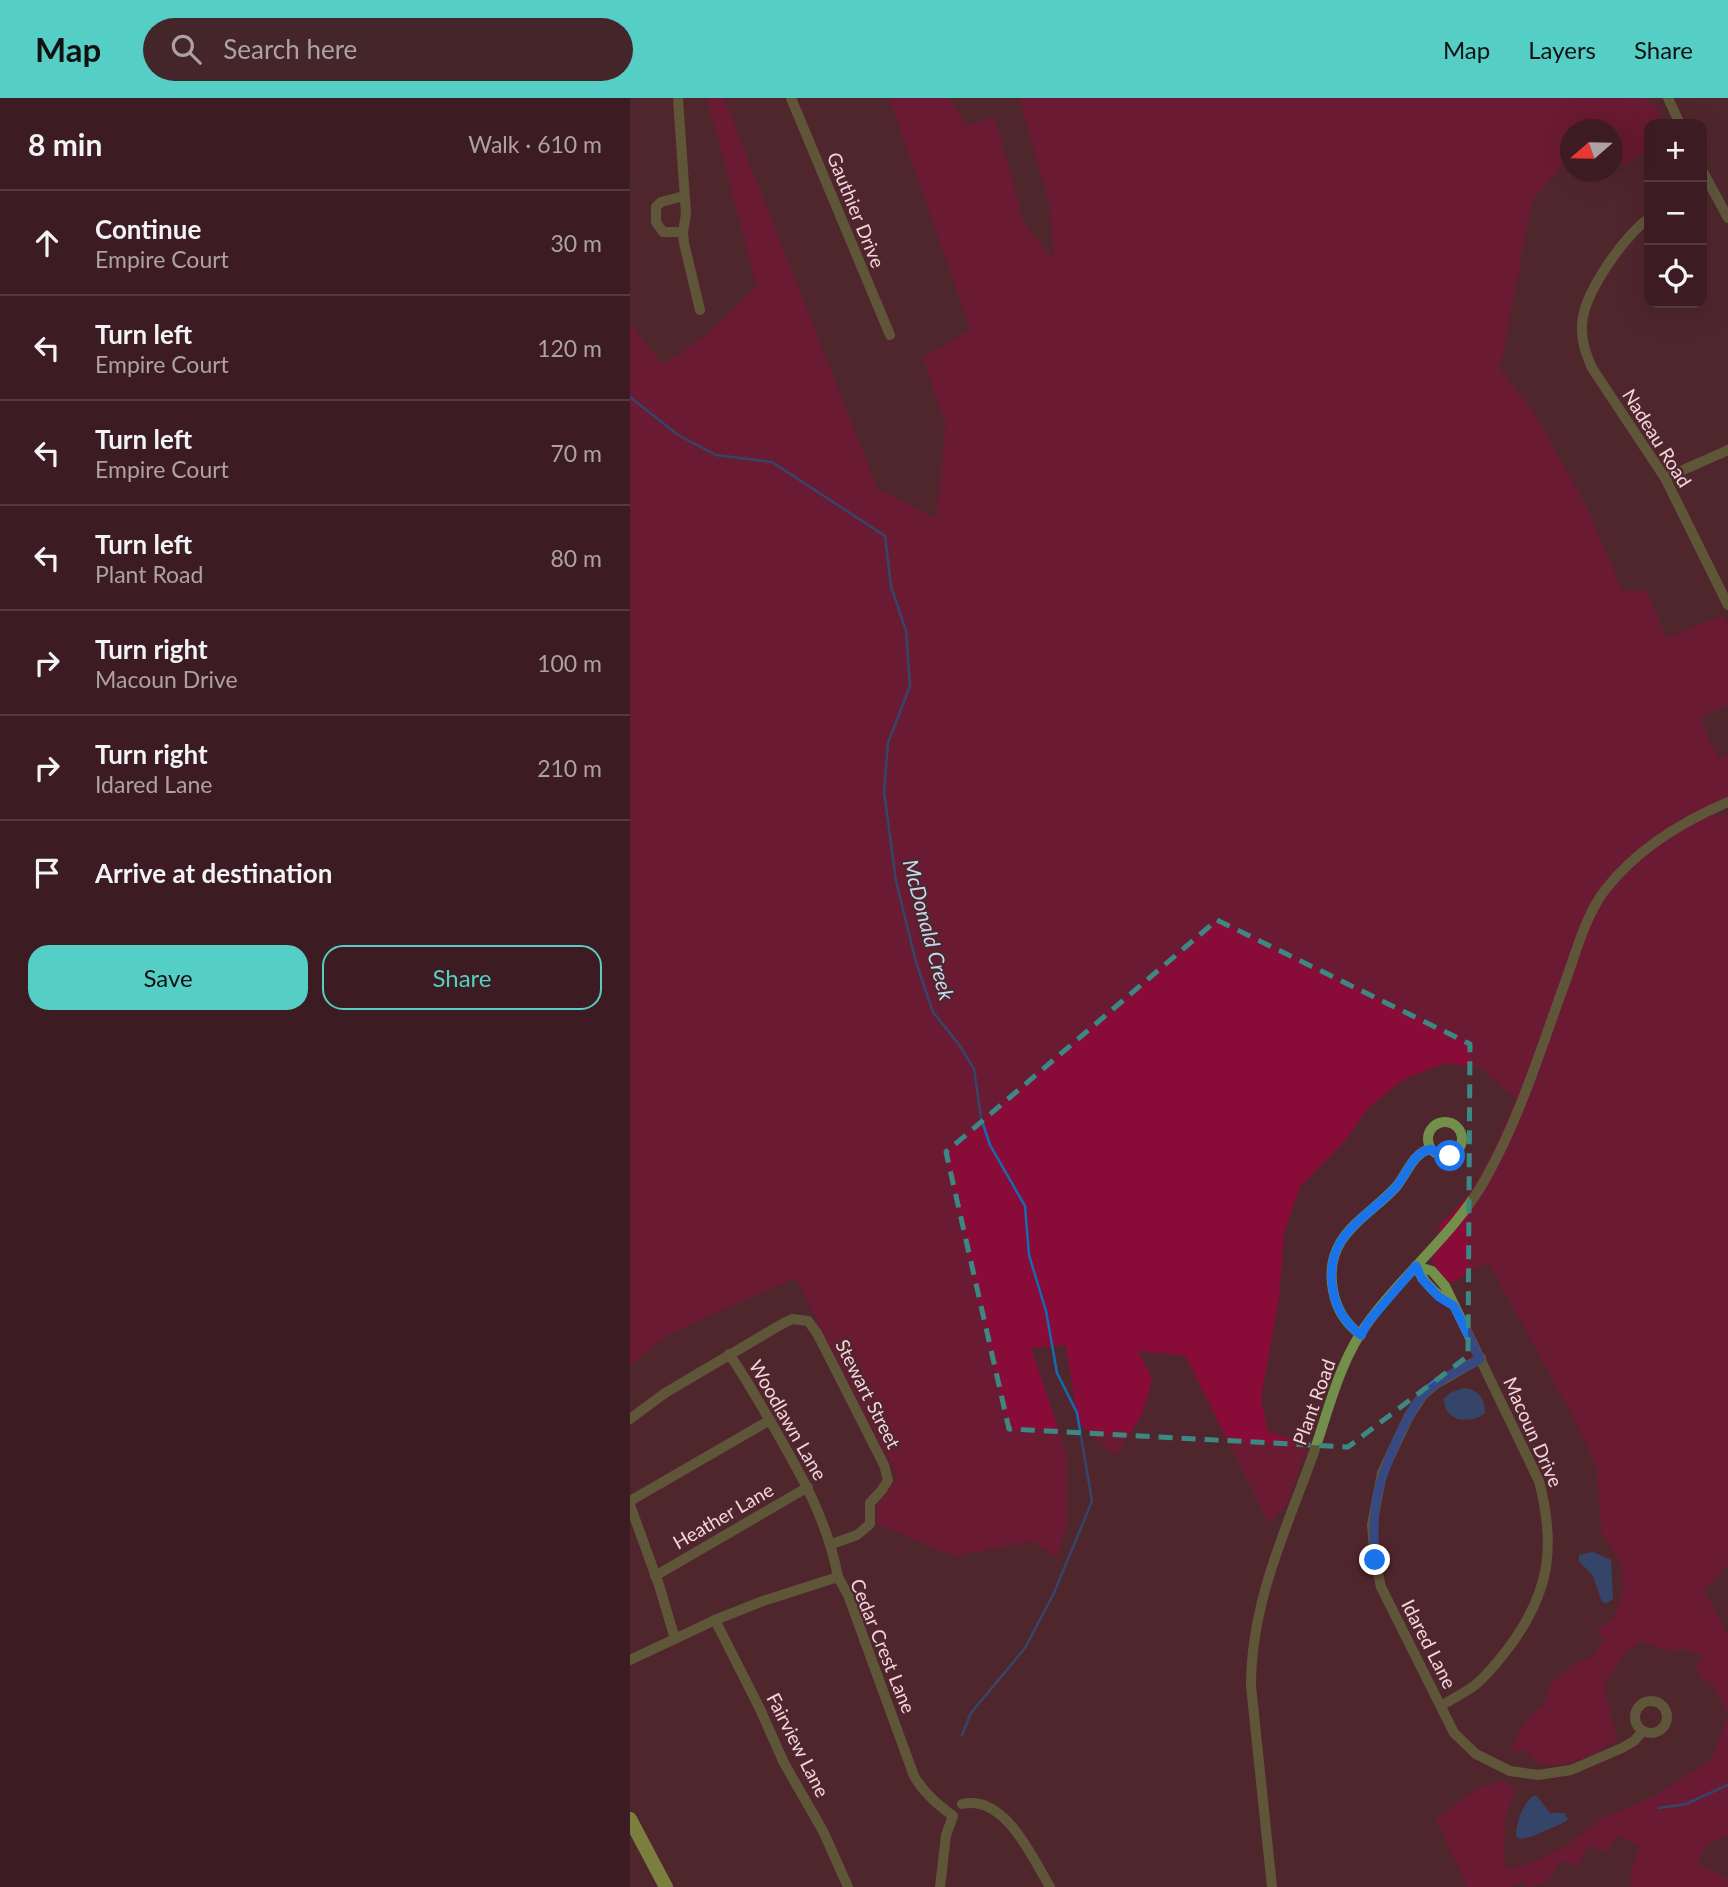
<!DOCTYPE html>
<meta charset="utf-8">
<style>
body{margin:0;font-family:Lato,sans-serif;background:#43252a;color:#f1f3f6}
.controls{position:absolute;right:21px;top:21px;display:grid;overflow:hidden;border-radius:14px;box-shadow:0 7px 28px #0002}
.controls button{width:63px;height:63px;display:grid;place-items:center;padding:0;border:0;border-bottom:2px solid #553a40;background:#3c1c22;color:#f1f3f6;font:35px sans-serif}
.compass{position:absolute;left:930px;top:21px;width:63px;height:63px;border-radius:50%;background:#3c1c22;box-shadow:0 7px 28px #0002;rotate:250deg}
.stop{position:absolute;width:21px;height:21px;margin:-16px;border:5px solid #1a73e8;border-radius:50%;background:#fff}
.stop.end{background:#1a73e8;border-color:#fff;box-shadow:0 2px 7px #0008}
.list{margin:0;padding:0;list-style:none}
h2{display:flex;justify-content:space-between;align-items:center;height:91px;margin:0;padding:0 28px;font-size:30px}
h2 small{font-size:23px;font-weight:400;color:#aca1a5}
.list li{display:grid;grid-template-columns:46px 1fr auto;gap:21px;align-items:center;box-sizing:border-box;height:105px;padding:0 28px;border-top:2px solid #553a40}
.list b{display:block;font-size:26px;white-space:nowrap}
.list p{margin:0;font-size:23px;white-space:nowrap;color:#aca1a5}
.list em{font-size:23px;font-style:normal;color:#aca1a5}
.actions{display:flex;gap:14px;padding:21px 28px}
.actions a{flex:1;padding:16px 0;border:2px solid #55cec5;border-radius:21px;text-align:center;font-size:24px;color:#55cec5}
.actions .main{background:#55cec5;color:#111}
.icon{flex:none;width:38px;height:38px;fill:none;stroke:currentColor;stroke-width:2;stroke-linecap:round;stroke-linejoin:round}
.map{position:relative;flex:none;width:1098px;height:1789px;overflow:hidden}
header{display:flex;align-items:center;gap:42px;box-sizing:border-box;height:98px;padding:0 35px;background:#55cec5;color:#111}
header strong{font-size:33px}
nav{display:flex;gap:38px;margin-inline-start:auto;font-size:24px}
.search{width:490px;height:63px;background:#43252a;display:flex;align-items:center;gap:18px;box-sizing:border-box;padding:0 24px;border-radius:38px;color:#aca1a5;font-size:26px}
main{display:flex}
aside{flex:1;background:#3c1c22}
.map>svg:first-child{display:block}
.green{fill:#890c38}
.water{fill:#136cb1}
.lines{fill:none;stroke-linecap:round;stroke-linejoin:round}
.stream{stroke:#136cb1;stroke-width:2.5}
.minor{stroke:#72904b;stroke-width:10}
.major{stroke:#adec50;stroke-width:14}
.route{stroke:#1a73e8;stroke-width:9}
.marked{fill:none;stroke:#3c8984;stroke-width:5;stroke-dasharray:14 9;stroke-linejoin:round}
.labels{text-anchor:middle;stroke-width:5;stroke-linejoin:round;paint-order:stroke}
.street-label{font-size:19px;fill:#f2d6da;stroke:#50262e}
.water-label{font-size:21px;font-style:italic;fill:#c3d9f0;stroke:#50262e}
</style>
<header>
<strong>Map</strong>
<div class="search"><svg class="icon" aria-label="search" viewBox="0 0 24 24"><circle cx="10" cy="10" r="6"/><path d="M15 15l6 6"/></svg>Search here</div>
<nav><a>Map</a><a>Layers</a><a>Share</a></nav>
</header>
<main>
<aside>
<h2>8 min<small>Walk · 610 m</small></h2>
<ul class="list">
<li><svg class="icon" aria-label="ahead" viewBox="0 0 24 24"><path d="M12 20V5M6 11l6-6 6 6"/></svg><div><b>Continue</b><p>Empire Court</p></div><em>30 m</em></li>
<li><svg class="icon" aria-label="left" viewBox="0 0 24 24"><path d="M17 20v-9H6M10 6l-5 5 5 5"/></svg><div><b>Turn left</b><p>Empire Court</p></div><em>120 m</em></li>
<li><svg class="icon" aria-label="left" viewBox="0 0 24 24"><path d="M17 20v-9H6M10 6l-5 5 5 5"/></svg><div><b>Turn left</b><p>Empire Court</p></div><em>70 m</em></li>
<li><svg class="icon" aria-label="left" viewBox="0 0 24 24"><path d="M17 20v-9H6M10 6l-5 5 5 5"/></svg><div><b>Turn left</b><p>Plant Road</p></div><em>80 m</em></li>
<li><svg class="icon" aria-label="right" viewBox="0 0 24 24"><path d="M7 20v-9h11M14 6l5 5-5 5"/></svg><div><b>Turn right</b><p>Macoun Drive</p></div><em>100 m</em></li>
<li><svg class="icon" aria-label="right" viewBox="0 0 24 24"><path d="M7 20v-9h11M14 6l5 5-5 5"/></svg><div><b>Turn right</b><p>Idared Lane</p></div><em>210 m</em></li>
<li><svg class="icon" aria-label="arrive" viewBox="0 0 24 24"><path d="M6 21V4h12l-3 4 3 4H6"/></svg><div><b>Arrive at destination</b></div></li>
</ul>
<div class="actions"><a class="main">Save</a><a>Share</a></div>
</aside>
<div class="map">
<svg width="1098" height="1789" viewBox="0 0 1098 1789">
<rect width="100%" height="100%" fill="#50262e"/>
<!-- green -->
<g class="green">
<path d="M 77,0 L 94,0 L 247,390 L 306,421 L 316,328 L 293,260 L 341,231 L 259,0 L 319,0 L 336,27 L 365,20 L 394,126 L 424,161 L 419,103 L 389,0 L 1013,0 L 1026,8 L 1032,26 L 1019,26 L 1019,51 L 994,67 L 983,55 L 982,32 L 940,32 L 940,58 L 902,103 L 870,271 L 905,316 L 958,412 L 992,492 L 1016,493 L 1037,540 L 1093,517 L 1098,526 L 1098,607 L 1070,620 L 1088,660 L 1098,657 L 1098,704 L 1082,721 L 1098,715 L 1098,1466 L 1074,1492 L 1098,1538 L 1098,1616 L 1082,1585 L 1075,1583 L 1066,1572 L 1067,1564 L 1074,1558 L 1056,1552 L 1040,1553 L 1010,1544 L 993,1557 L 974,1588 L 987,1643 C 961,1658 941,1670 911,1667 L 897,1653 L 880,1652 L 898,1619 L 913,1608 L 922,1584 L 944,1566 L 962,1559 L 974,1541 L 966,1533 L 985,1519 L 993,1489 L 992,1466 L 972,1436 L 967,1370 L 945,1322 L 858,1164 L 821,1185 L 810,1175 L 802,1164 L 810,1127 L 837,1099 L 859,1060 L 886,1002 L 851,970 L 814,965 L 772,982 L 738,1010 L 717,1040 L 670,1089 L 654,1134 L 649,1199 L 631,1301 L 638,1334 L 678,1346 L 658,1405 L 639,1425 L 555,1257 L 508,1253 L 522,1281 L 513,1314 L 486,1358 L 448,1324 L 436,1247 L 401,1250 L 437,1357 L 437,1426 L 427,1460 L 403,1443 L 324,1458 L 246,1426 L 247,1409 L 268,1379 L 165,1180 L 35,1238 L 0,1268 L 0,226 L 33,267 L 75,238 L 127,188 Z"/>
<path d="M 1098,1618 L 1098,1738 L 1078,1746 L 1067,1765 L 1096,1780 L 1098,1789 L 1000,1789 L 1001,1772 L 1009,1747 L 986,1738 L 977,1754 L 959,1748 L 947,1769 L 933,1763 L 927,1766 C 922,1781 913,1789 897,1789 L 894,1783 L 881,1789 L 837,1789 L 806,1721 L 849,1689 L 874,1683 L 885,1692 L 875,1720 L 874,1763 L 878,1771 L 902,1764 L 933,1750 L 972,1720 L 1021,1700 L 1081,1662 Z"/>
</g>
<!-- water -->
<g class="water">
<path d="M 833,1290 C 848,1291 855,1300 855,1315 C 840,1327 814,1324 814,1301 L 820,1295 Z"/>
<polygon points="963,1454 981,1462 983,1501 977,1505 972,1504 963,1478 949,1463 949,1457"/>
<path d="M 903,1698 L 907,1698 L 920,1715 L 934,1715 L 938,1721 L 935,1724 L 901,1739 L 889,1741 L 886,1737 C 887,1723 892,1707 903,1698 Z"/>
</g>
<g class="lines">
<!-- stream -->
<g class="stream">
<polyline points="0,299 48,337 86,357 142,364 255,438 261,488 276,533 280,588 258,645 254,693 266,783 286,864 303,914 330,948 344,971 351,1020 360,1047 395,1108 399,1157 416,1213 427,1275 447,1315 462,1403 424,1495 395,1550 341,1615 332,1637"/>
<polyline points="1029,1710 1056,1706 1098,1687"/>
</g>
<!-- minor -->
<g class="minor">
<polyline points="48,0 56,116 53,134 33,134 26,124 26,109 31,104 54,98"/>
<polyline points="161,0 260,237"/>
<polyline points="1038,0 1050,26"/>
<polyline points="1072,72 1098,120"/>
<path d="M 1019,120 C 994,139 953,195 952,227 C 951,243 956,256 962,270 L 1035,380 L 1098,507"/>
<polyline points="53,134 54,145 70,212"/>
<polyline points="1035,380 1098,352"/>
<circle cx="815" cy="1041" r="17"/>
<path d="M 786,1168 L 802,1173 L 815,1188 L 909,1383 C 926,1449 920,1493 880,1548 C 869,1562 858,1577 844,1588 C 834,1595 822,1601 811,1608"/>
<path d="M 786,1168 C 794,1186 807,1198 824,1207"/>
<path d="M 731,1237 C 716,1226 706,1210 703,1192 C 693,1138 735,1122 766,1089 C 777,1076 783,1054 801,1051"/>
<path d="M 99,1256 C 114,1277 126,1299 139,1321 C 169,1373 197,1420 208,1479"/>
<polyline points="851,1260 806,1286 793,1297 779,1318 752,1375 742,1427 745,1462 751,1489 824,1635 846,1656 880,1673 908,1677 941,1672 992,1650 1004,1643 1013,1633"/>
<polyline points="0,1321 35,1295 152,1226 162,1221 178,1223 187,1235 254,1367 258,1382 252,1392 240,1405 240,1426 227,1437 202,1446"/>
<polyline points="0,1403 140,1322"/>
<polyline points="0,1407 29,1487 45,1541"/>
<polyline points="25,1478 178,1389"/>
<polyline points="85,1522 130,1611 154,1665 193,1733 218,1789"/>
<path d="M 0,1562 L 85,1522 L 133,1503 L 208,1479 L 218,1497 L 284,1678 C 294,1695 307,1706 323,1718 L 316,1737 L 310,1789"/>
<circle cx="1021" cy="1619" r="16"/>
<path d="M 332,1706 C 375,1696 402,1759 420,1789"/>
<path d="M 642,1789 L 621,1588 C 621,1508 653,1438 680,1365 C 698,1317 707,1266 739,1223 C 775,1174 826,1134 856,1080 C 891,1017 912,947 937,879 C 947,851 956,817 975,792 C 1006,752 1051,724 1098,704"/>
</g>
<!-- major -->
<polyline class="major" points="0,1721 36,1789"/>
</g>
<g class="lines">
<!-- route -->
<path class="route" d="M 745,1462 C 741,1408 747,1385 770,1336 C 777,1322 784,1306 795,1295 C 810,1280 832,1271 850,1261 L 824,1208 L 809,1199 L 792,1181 L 786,1168 L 738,1224 L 731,1237 C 716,1226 706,1210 703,1192 C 693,1138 735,1122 766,1089 C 777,1076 783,1054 801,1051 L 809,1057 L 820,1058"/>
</g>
<!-- marked area -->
<path d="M0 0H1098V1789H0ZM 587,822 L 840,946 L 838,1258 L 718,1349 L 379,1331 L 316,1054 Z" fill="#50262e" fill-opacity=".55" fill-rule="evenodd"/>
<path class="marked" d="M 587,822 L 840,946 L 838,1258 L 718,1349 L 379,1331 L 316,1054 Z"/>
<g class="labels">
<!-- street labels -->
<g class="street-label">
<text transform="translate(226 112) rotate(68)" y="7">Gauthier Drive</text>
<text transform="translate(1027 340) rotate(58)" y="7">Nadeau Road</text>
<text transform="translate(238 1296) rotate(63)" y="7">Stewart Street</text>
<text transform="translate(684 1304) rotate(-70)" y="7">Plant Road</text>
<text transform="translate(158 1322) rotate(60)" y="7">Woodlawn Lane</text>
<text transform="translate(903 1334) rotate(66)" y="7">Macoun Drive</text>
<text transform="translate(93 1418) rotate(-30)" y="7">Heather Lane</text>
<text transform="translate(799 1546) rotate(63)" y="7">Idared Lane</text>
<text transform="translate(253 1548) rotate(68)" y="7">Cedar Crest Lane</text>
<text transform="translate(168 1647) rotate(63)" y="7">Fairview Lane</text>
</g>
<!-- water labels -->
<g class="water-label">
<text transform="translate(298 832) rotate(75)" y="7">McDonald Creek</text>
</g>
</g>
</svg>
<div class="controls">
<button>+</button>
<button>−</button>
<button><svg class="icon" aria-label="locate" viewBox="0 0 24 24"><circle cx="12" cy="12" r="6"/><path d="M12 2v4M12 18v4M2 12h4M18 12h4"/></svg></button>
</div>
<svg class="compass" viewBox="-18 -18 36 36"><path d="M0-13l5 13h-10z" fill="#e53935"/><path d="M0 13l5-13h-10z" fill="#aca1a5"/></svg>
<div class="stop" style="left:820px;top:1058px"></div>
<div class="stop end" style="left:745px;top:1462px"></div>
</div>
</main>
